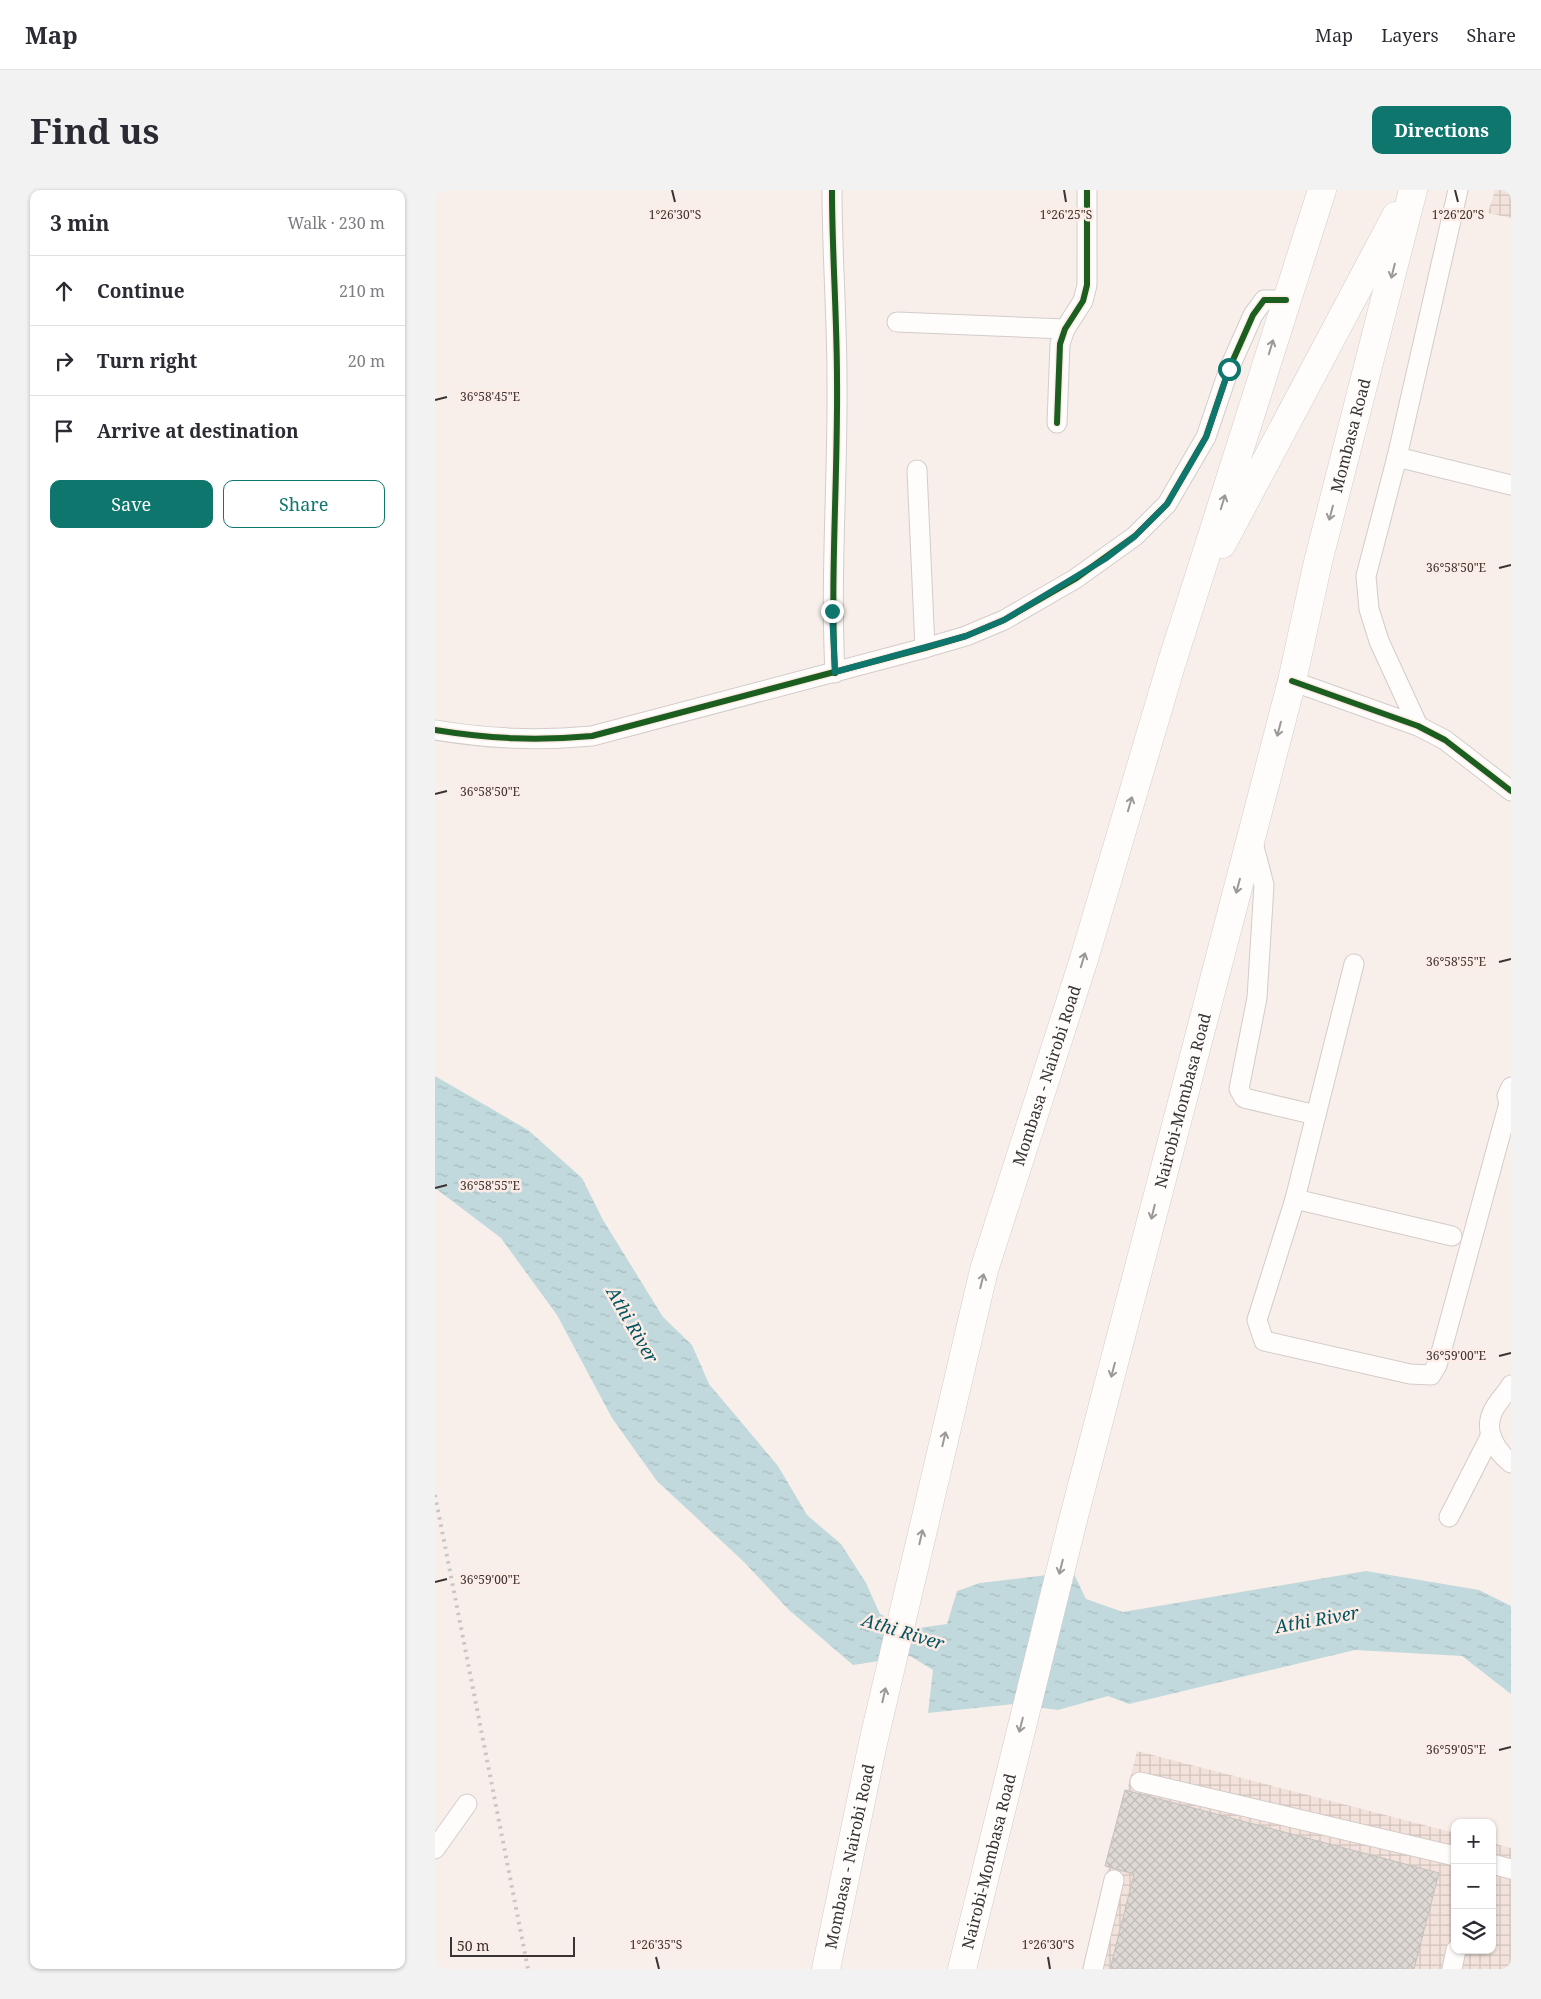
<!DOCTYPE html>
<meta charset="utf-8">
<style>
body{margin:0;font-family:"Noto Serif",serif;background:#f2f2f3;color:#2b2b33}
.controls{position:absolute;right:15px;bottom:15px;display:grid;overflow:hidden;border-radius:10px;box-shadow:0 1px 4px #0004}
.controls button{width:45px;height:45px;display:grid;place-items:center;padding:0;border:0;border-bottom:1px solid #e1e1e2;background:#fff;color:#2b2b33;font:25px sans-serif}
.scale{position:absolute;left:15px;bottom:12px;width:125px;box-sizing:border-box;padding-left:5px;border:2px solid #393331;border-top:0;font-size:14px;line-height:18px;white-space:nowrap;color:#393331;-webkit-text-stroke:4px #fdece6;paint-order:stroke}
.stop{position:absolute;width:15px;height:15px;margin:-11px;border:4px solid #0f766e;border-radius:50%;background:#fff}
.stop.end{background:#0f766e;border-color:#fff;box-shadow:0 1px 5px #0008}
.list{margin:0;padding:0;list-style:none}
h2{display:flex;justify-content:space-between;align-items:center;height:65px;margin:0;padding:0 20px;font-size:21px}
h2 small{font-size:16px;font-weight:400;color:#7c7c81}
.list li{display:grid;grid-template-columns:32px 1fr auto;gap:15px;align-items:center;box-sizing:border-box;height:70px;padding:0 20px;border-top:1px solid #e1e1e2}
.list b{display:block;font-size:19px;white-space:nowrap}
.list em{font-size:16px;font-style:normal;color:#7c7c81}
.actions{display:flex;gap:10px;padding:15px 20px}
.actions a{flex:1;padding:11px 0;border:1px solid #0f766e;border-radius:10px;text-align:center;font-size:18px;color:#0f766e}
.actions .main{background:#0f766e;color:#fff}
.icon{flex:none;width:28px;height:28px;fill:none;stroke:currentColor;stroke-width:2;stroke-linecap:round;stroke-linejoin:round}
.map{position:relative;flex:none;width:1076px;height:1779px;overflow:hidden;border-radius:10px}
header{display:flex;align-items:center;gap:30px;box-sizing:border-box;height:70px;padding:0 25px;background:#fff;border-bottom:1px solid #e1e1e2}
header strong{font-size:24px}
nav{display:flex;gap:28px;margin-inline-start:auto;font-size:18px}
.intro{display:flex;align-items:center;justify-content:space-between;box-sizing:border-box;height:120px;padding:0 30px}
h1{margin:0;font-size:35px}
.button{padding:12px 22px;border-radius:10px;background:#0f766e;color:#fff;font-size:18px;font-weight:700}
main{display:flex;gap:30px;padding:0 30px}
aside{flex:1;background:#fff;border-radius:10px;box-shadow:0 1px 4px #0004}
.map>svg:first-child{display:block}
.industrial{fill:url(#industrial-grid)}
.water{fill:url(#water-ripples)}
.building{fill:url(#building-cross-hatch);stroke:#c6c1bd}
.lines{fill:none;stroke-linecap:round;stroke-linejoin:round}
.minor-casing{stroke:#d3ccc9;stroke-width:21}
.highway-casing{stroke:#d3ccc9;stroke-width:29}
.minor{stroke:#fefdfc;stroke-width:19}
.highway{stroke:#fefdfc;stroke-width:28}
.rail{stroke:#c9c7c6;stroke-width:4;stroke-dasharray:2.5 5;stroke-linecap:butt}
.cycleway-casing{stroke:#fdece6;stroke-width:9}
.cycleway{stroke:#1b5e20;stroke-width:6}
.oneway{stroke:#9c9896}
.route{stroke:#0f766e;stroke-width:6}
.ticks{fill:none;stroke:#393331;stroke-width:2}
.labels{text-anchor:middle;stroke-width:5;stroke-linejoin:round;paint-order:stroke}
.street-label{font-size:16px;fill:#393331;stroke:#fdece6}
.water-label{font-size:18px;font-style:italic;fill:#005560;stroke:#fdece6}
.ticks-label{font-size:12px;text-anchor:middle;fill:#393331;stroke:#fdece6;stroke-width:5;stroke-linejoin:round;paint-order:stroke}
</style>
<header>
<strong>Map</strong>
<nav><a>Map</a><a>Layers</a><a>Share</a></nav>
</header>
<div class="intro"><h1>Find us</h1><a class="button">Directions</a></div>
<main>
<aside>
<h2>3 min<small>Walk · 230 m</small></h2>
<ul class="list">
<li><svg class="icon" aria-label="ahead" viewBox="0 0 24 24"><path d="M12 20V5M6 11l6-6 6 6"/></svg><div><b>Continue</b></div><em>210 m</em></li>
<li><svg class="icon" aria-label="right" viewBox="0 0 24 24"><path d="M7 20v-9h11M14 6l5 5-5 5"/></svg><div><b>Turn right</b></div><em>20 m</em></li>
<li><svg class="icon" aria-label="arrive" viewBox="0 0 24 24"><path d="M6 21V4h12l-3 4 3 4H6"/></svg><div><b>Arrive at destination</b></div></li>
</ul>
<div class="actions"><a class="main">Save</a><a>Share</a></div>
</aside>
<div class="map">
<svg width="1076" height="1779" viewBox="0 0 1076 1779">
<defs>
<pattern id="industrial-grid" width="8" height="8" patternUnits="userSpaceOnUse" patternTransform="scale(1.25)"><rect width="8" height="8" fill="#f3e2dc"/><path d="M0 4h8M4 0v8" fill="none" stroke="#d1c2bd"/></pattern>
<pattern id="water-ripples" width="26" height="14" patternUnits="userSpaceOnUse" patternTransform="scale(1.25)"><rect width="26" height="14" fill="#c1d9dc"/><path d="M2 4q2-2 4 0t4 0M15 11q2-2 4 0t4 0" fill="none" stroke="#a7bbbd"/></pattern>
<pattern id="building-cross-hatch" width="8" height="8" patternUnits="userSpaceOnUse" patternTransform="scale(1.25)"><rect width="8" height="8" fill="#dfd9d5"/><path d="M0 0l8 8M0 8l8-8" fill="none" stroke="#c0bbb7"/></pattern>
</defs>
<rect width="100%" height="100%" fill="#f8efeb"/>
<!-- industrial -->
<g class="industrial">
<polygon points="1060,0 1076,0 1076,28 1053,23"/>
<polygon points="702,1561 1020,1643 1020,1760 1057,1760 1057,1653 1076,1658 1076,1779 647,1779"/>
</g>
<!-- water -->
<polygon class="water" points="0,886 93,940 147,988 168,1030 228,1127 257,1155 274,1194 343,1276 372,1325 406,1354 431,1393 445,1424 476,1439 512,1434 522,1401 545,1393 638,1382 651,1409 688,1422 931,1381 1044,1400 1076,1416 1076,1504 1027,1466 920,1460 694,1514 673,1506 623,1520 579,1514 493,1523 498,1480 475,1466 418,1475 354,1420 309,1372 222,1291 177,1228 122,1125 66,1048 0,998"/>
<!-- building -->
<polygon class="building" points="690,1600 1004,1683 979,1779 675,1779 699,1684 670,1676"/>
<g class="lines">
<defs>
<g id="minor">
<path d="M 397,0 C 397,63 402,127 402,190 C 403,288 395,385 400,483"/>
<polyline points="462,132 630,139"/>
<polyline points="622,233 625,154 630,139 648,111 652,95 652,0"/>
<polyline points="962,267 1076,295"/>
<polyline points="482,280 490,458"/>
<polyline points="857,491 983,536 1010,550 1076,601"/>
<polyline points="983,536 944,451 934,419 931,386 962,267 1023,0"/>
<path d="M 0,540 C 55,549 102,551 157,546 L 490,458 L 531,446 L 569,430 L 640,389 L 700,346 L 732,314 L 771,247 L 794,179 L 818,125 L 829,110 L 851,110"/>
<polyline points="817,649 829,695 822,808 804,899 809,908 881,925 919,774"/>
<polyline points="1076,897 1072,906 1076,916"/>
<polyline points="881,925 860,1009 822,1130 829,1151 975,1184 996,1185 1002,1175 1007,1159 1074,913"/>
<polyline points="860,1009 1017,1046"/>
<path d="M 1076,1195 C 1071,1204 1062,1212 1058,1221 C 1048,1241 1061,1261 1076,1273"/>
<polyline points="1014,1327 1056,1245"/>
<polyline points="705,1592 1020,1666"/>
<polyline points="0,1659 32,1614"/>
<polyline points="1057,1674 1076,1679"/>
<polyline points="658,1779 679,1690"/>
<polyline points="1017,1779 1021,1760"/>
</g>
<g id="highway">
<polyline points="787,354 961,26"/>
<path id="s1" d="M 391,1779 L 438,1553 L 549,1080 L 649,769 L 736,475 L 887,0"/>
<path id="s2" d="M 527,1779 L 638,1330 L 857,491 L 883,372 L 978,0"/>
</g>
</defs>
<!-- minor casing -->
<use href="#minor" class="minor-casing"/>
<!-- highway casing -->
<use href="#highway" class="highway-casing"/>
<!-- minor -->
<use href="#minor" class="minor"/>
<!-- highway -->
<use href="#highway" class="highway"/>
<!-- rail -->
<polyline class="rail" points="0,1305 93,1779"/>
<defs>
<g id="cycleway">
<path d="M 397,0 C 397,63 402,127 402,190 C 403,288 395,385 400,483"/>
<polyline points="622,233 625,154 630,139 648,111 652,95 652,0"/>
<polyline points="857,491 983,536 1010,550 1076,601"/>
<path d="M 0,540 C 55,549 102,551 157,546 L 490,458 L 531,446 L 569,430 L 640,389 L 700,346 L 732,314 L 771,247 L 794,179 L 818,125 L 829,110 L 851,110"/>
</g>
</defs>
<!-- cycleway casing -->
<use href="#cycleway" class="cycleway-casing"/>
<!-- cycleway -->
<use href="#cycleway" class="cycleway"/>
</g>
<!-- one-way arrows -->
<defs><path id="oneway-shaft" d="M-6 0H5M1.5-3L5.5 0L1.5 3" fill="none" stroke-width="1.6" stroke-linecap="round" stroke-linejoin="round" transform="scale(1.25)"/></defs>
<g class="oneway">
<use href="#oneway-shaft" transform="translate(958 81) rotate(104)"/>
<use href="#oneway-shaft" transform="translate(836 157) rotate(-73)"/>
<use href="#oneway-shaft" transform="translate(788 312) rotate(-73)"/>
<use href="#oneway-shaft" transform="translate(896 323) rotate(105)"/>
<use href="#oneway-shaft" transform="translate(844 539) rotate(105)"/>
<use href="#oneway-shaft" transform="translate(695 614) rotate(-74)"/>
<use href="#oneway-shaft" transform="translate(803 696) rotate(105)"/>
<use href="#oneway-shaft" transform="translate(648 770) rotate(-73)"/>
<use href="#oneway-shaft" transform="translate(718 1022) rotate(104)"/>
<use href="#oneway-shaft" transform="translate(547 1091) rotate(-76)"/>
<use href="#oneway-shaft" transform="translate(678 1180) rotate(105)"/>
<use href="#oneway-shaft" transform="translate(509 1249) rotate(-77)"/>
<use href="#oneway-shaft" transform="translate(486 1347) rotate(-77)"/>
<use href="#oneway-shaft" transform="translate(626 1377) rotate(104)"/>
<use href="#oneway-shaft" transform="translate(449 1505) rotate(-77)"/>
<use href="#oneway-shaft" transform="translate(586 1535) rotate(104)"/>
</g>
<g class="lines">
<!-- route -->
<polyline class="route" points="397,421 400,482 531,446 569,430 670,369 700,346 732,314 771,247 794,179"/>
</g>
<!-- ticks -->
<path class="ticks" d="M 237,0 L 240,12M 629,0 L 631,12M 1020,0 L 1023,12M 0,210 L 12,207M 1064,378 L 1076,375M 0,604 L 12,601M 1064,772 L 1076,769M 0,998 L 12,995M 1064,1166 L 1076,1163M 0,1392 L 12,1389M 1064,1560 L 1076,1557M 221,1767 L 224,1779M 613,1767 L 615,1779"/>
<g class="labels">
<!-- street labels -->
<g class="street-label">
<text dy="6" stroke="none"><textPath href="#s2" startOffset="1582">Mombasa Road</textPath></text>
<text dy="6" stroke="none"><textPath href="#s1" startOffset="921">Mombasa - Nairobi Road</textPath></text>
<text dy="6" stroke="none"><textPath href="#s2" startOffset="896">Nairobi-Mombasa Road</textPath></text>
<text dy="6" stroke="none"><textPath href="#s1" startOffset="115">Mombasa - Nairobi Road</textPath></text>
<text dy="6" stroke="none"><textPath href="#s2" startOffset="111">Nairobi-Mombasa Road</textPath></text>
</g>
<!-- water labels -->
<g class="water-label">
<text transform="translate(197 1135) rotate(60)" y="6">Athi River</text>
<text transform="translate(882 1430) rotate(-10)" y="6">Athi River</text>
<text transform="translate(468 1442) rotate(17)" y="6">Athi River</text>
</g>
</g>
<g class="ticks-label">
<text x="240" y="29">1°26'30"S</text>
<text x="631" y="29">1°26'25"S</text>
<text x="1023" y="29">1°26'20"S</text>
<text x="55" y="211">36°58'45"E</text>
<text x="1021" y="382">36°58'50"E</text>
<text x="55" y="606">36°58'50"E</text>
<text x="1021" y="776">36°58'55"E</text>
<text x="55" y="1000">36°58'55"E</text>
<text x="1021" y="1170">36°59'00"E</text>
<text x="55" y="1394">36°59'00"E</text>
<text x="1021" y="1564">36°59'05"E</text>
<text x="221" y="1759">1°26'35"S</text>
<text x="613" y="1759">1°26'30"S</text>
</g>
</svg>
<div class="controls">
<button>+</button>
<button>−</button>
<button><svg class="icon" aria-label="layers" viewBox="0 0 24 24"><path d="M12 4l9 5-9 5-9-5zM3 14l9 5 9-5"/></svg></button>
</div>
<div class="scale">50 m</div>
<div class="stop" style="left:794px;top:179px"></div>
<div class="stop end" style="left:397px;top:421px"></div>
</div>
</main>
